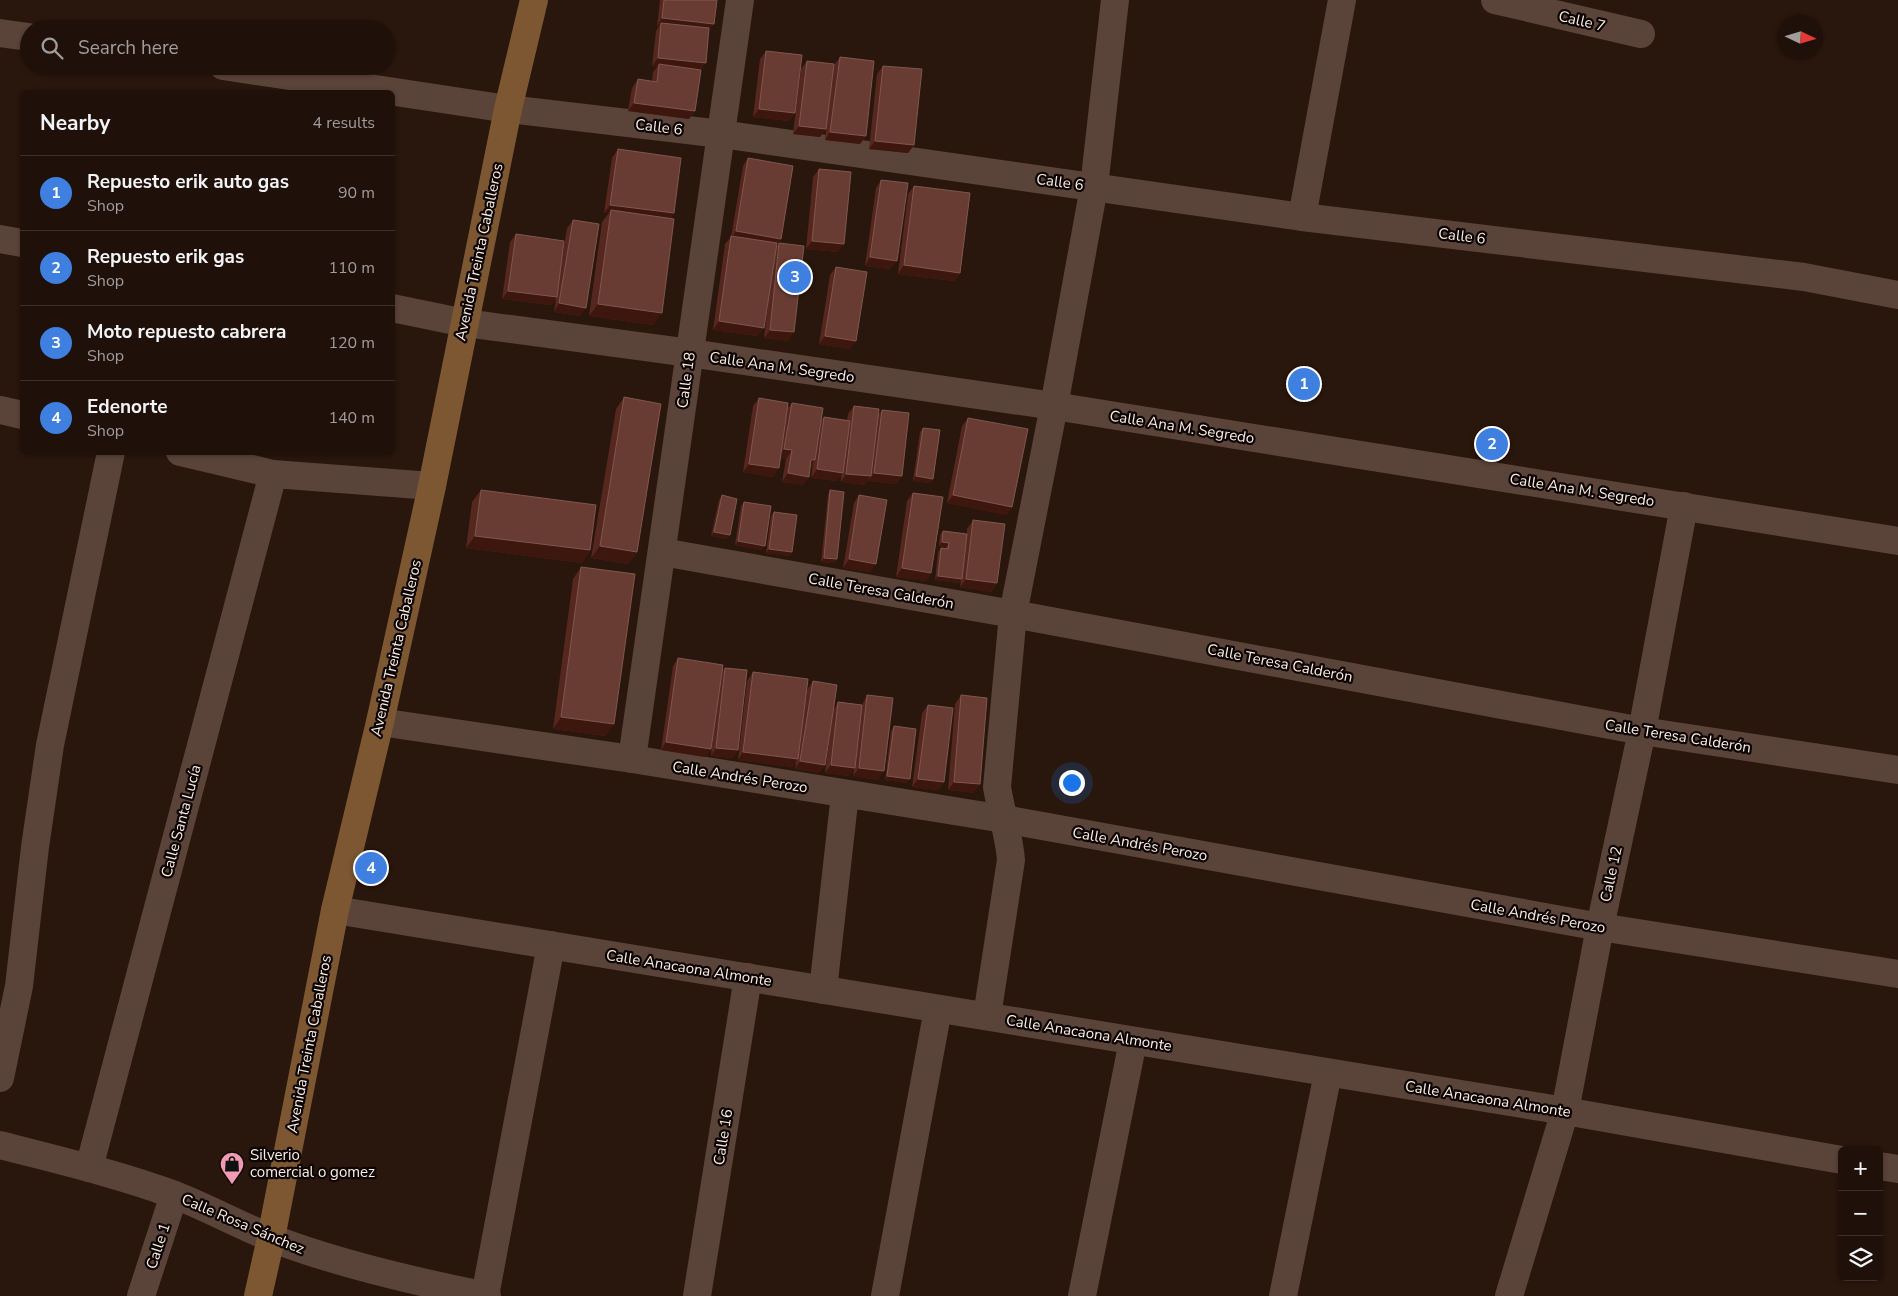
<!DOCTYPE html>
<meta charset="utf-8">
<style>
body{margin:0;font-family:"Nunito Sans",sans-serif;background:#271912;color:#f1f3f6}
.controls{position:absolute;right:15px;bottom:15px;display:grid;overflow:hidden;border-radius:8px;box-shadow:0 1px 4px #0004}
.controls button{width:45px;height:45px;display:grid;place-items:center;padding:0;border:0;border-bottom:1px solid #3c302a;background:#1f1009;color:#f1f3f6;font:25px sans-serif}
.compass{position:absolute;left:1778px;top:15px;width:45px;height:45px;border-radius:50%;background:#1f1009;box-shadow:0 1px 4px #0004;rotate:94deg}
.you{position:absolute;left:1071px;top:782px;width:18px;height:18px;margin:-12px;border:4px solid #fff;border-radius:50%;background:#1a73e8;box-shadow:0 0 0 8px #1a73e833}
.badge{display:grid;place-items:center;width:32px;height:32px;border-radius:50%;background:#db2777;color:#fff;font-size:16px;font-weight:700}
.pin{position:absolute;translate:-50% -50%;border:2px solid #fff;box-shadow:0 1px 5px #0006}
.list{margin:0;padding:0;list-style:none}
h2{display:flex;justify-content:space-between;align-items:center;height:65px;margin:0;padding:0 20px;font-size:21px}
h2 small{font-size:16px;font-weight:400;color:#a19d9c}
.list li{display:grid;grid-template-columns:32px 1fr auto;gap:15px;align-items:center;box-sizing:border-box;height:75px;padding:0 20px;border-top:1px solid #3c302a}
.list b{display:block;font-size:19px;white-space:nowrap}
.list p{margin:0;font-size:16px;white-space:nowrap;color:#a19d9c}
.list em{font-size:16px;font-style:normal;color:#a19d9c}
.icon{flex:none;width:28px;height:28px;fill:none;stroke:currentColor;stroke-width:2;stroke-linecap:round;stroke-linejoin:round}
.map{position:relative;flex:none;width:1898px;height:1296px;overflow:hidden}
.search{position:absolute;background:#1f1009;box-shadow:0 1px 4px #0004;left:20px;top:20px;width:375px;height:55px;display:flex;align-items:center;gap:12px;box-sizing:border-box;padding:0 18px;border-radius:28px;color:#a19d9c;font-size:19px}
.panel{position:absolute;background:#1f1009;box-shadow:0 1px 4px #0004;left:20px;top:90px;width:375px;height:365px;border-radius:8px}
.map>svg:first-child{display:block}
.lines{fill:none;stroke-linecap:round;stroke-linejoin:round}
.street{stroke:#5a4338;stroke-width:28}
.secondary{stroke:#7c5731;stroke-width:28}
.wall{fill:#56271e}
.shaded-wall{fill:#3d170e}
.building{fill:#683c33;stroke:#7e574f}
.labels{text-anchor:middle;stroke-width:4.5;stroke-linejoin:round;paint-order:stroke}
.street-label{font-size:15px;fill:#f9ebe4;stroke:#0c0502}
.poi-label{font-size:15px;fill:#f9ebe4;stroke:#0c0502;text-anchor:start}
</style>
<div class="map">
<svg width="1898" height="1296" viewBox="0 0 1898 1296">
<rect width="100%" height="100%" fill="#29160c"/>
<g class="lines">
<!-- street -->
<g class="street">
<polyline points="1495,0 1641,34"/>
<polyline points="0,33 29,37"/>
<polyline points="223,66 508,109 721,134 1302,217 1804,277 1898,295"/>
<polyline points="1302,217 1342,0"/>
<polyline points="0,239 22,243"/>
<polyline points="392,308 465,323 690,353 1054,406 1898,541"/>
<polyline points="0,410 22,415"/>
<polyline points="180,452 273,474 432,486"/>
<polyline points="662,552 1013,614 1642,731 1898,770"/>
<polyline points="380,722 632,759 1004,819 1600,927 1898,974"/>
<polyline points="632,759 740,0"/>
<polyline points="335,910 1565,1111 1842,1160"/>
<polyline points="823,990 845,794"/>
<path d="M 987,1016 L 1011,860 C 1009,835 1001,812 997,787 L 1013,614 L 1054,406 L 1094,187 L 1115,0"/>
<polyline points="0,1078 19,986 35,847 50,745 111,452"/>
<path d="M 0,1145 C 58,1160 118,1174 175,1195 C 208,1208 239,1225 271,1238 C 338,1264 417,1282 487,1296"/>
<polyline points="1879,1166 1898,1169"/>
<polyline points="89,1168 273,474"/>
<polyline points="141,1296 174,1195"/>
<polyline points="485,1296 551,945"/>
<polyline points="697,1296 748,977"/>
<polyline points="885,1296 938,1009"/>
<polyline points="1082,1296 1133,1041"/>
<polyline points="1283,1296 1328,1073"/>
<polyline points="1509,1296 1565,1111 1600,927 1642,731 1684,506"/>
</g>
<!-- secondary -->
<polyline class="secondary" points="258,1296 271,1238 335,910 380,722 432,486 508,109 534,0"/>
</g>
<!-- wall -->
<g class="wall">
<polygon points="660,0 717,0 709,31 701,70 695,111 689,119 628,111 632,88 638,79 652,81 653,72 657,67 652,66 656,31 659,26 657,26"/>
<polygon points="766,51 795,113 789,121 753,117 760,59"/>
<polygon points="840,57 866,136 860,144 825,140 826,129 820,137 793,134 801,69 807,61 834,65"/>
<polygon points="883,66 914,145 908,153 869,149 877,74"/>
<polygon points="618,149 674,213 670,219 653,325 589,316 602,222 609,213 604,213 612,158"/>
<polygon points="748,158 781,239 776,245 776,248 779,243 788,341 764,338 768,305 758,336 713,330 725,244 731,237 743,166"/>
<polygon points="819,169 838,252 806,249 813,177"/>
<polygon points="881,180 891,269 865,266 876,188"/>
<polygon points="914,186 960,273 954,281 898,274 908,194"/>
<polygon points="573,220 580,316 554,312 556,299 551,305 502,299 510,242 516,234 561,265 567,228"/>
<polygon points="836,267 850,349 819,344 830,275"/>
<polygon points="624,397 637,552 628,564 591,558 616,409"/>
<polygon points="759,398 787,409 792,403 821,420 824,417 847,420 848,414 854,406 878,415 882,410 902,476 896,484 868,481 868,480 865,485 841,482 841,475 837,481 811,478 813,464 810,468 803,485 782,482 786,459 781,458 773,477 743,472 753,406"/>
<polygon points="968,418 1007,515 947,503 962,426"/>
<polygon points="923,428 933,479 930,483 913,481 920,432"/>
<polygon points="481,490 590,550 582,563 466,548 472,502"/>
<polygon points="830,490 837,559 834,563 821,562 828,495"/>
<polygon points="913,493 931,573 926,581 896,577 907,501"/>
<polygon points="722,495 727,539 711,536 719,500"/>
<polygon points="859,495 870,572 843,568 854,503"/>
<polygon points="744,502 762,550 735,545 741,506"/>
<polygon points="774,512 792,552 789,556 766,553 771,516"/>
<polygon points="973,520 997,583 991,592 960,587 961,581 959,583 935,580 938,552 941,548 946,548 946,547 939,546 940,535 943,531 967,534 967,529"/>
<polygon points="581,567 606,736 553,729 573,579"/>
<polygon points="678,658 722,671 725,668 738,750 733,758 711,756 713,735 711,749 705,757 661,750 673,666"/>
<polygon points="753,672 806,700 807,690 813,681 834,709 838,702 862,705 867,695 878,780 853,776 854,769 849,776 825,773 830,733 819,773 795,769 796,762 792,767 738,760 747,681"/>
<polygon points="961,695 974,793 948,790 955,704"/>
<polygon points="928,705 944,782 938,790 912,787 922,713"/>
<polygon points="894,726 907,783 885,780 891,731"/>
</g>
<!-- shaded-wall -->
<g class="shaded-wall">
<polygon points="662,18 714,24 708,32 661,23 659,26 657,26"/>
<polygon points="658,58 706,63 700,71 659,64 657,67 652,66"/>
<polygon points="634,103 695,111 689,119 628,111"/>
<polygon points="759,109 795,113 789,121 753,117"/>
<polygon points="799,126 826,129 820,137 793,134"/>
<polygon points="830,132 866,136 860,144 825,140"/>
<polygon points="875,141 914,145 908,153 869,149"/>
<polygon points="610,205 674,213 668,221 611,210 609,213 604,213"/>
<polygon points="736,231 781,239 775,247 730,239"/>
<polygon points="812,241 844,244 838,252 806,249"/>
<polygon points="870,257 897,261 891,269 865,266"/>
<polygon points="904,265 960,273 954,281 898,274"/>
<polygon points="508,291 557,297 551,305 502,299"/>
<polygon points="559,303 586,308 580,316 554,312"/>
<polygon points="598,304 662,313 653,325 589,316"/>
<polygon points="719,321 764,328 758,336 713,330"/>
<polygon points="770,330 794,332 788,341 764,338"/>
<polygon points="825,336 856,341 850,349 819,344"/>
<polygon points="784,449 792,450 786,459 779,457"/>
<polygon points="811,460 815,460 809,469"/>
<polygon points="749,464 779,468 773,477 743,472"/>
<polygon points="817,469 843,473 837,481 811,478"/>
<polygon points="788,473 809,477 803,485 782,482"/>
<polygon points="874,473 902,476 896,484 868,481"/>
<polygon points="846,474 871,476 865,485 841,482"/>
<polygon points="916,476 933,479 930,483 913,481"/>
<polygon points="953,495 1012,507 1007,515 947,503"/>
<polygon points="714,532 730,535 727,539 711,536"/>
<polygon points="475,536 590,550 582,563 466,548"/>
<polygon points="738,541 765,546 762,550 735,545"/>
<polygon points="942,542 949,543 946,547 939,546"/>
<polygon points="600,546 637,552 628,564 591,558"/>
<polygon points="769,549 792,552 789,556 766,553"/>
<polygon points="824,558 837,559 834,563 821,562"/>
<polygon points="849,559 876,564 870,572 843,568"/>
<polygon points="902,568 931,573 926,581 896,577"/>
<polygon points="938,576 962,579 959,583 935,580"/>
<polygon points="966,579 997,583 991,592 960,587"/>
<polygon points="561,717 614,724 606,736 553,729"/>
<polygon points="666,742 711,749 705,757 661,750"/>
<polygon points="716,748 738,750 733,758 711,756"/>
<polygon points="743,752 798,759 792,767 738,760"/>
<polygon points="800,761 825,765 819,773 795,769"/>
<polygon points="831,765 855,768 849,776 825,773"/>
<polygon points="859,768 884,771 878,780 853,776"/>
<polygon points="887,776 910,779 907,783 885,780"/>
<polygon points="918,779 944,782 938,790 912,787"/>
<polygon points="954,782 980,784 974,793 948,790"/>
</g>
<!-- building -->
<g class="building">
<polygon points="664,0 717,0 714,24 662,18"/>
<polygon points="661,23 709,28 706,63 658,58"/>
<polygon points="766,51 802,55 795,113 759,109"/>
<polygon points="840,57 874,61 866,136 830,132"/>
<polygon points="807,61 834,64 826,129 799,126"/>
<polygon points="659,64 701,70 695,111 634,103 638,79 657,82"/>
<polygon points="883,66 922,69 914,145 875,141"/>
<polygon points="618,149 681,158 674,213 610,205"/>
<polygon points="748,158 793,166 781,239 736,231"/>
<polygon points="819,169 851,172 844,244 812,241"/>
<polygon points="881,180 908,183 897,261 870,257"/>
<polygon points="914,186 970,193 960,273 904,265"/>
<polygon points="611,210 674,219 662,313 598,304"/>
<polygon points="573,220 599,224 586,308 559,303"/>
<polygon points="516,234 564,241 557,297 508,291"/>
<polygon points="731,236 777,243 764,328 719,321"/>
<polygon points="779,243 804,246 794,332 770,330"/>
<polygon points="836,267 867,272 856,341 825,336"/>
<polygon points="624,397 661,404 637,552 600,546"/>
<polygon points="759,398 788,403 779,468 749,464"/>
<polygon points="792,403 823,408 815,460 811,460 809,477 788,473 792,450 784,449"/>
<polygon points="854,406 879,409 871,476 846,474"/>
<polygon points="882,410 909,413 902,476 874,473"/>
<polygon points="824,417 850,421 843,473 817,469"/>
<polygon points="968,418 1028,429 1012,507 953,495"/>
<polygon points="923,428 940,430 933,479 916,476"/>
<polygon points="481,490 596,505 590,550 475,536"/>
<polygon points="830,490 844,492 837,559 824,558"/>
<polygon points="913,493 943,497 931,573 902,568"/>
<polygon points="722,495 737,499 730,535 714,532"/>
<polygon points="859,495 887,500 876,564 849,559"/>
<polygon points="744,502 771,506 765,546 738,541"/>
<polygon points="774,512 797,515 792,552 769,549"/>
<polygon points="973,520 1005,524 997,583 966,579"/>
<polygon points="943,531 967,534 962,579 938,576 941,548 948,549 949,543 942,542"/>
<polygon points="581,567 635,574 614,724 561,717"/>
<polygon points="678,658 723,665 711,749 666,742"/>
<polygon points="725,668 747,670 738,750 716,748"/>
<polygon points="753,672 808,679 798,759 743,752"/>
<polygon points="813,681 837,685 825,765 800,761"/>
<polygon points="867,695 893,698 884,771 859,768"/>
<polygon points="961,695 987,698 980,784 954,782"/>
<polygon points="838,702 862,705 855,768 831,765"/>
<polygon points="928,705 953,708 944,782 918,779"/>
<polygon points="894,726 916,729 910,779 887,776"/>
</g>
<!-- icons -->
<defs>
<symbol id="shop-pin" viewBox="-11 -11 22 30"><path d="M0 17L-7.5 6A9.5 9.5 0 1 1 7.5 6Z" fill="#f09ab5" stroke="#0c0502"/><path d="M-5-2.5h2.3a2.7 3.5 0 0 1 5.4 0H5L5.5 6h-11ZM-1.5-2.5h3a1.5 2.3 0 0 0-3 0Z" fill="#111"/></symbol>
</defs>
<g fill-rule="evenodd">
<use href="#shop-pin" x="218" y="1150" width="28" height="38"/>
</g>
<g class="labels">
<!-- street labels -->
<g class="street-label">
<text transform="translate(1582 21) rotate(13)" y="5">Calle 7</text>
<text transform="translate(659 127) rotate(7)" y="5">Calle 6</text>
<text transform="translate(1060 182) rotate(8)" y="5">Calle 6</text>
<text transform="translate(1462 236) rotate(7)" y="5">Calle 6</text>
<text transform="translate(479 252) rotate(-78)" y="5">Avenida Treinta Caballeros</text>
<text transform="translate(782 367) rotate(8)" y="5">Calle Ana M. Segredo</text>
<text transform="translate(686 380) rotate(-82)" y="5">Calle 18</text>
<text transform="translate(1182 427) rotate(9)" y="5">Calle Ana M. Segredo</text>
<text transform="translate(1582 490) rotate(9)" y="5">Calle Ana M. Segredo</text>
<text transform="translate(881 591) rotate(10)" y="5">Calle Teresa Calderón</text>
<text transform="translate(396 648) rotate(-77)" y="5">Avenida Treinta Caballeros</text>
<text transform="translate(1280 663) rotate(11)" y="5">Calle Teresa Calderón</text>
<text transform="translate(1678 736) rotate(9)" y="5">Calle Teresa Calderón</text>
<text transform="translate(740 777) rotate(9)" y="5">Calle Andrés Perozo</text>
<text transform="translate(181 821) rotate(-75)" y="5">Calle Santa Lucía</text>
<text transform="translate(1140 844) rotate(10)" y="5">Calle Andrés Perozo</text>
<text transform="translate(1611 874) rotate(-78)" y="5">Calle 12</text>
<text transform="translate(1538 916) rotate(10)" y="5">Calle Andrés Perozo</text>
<text transform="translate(689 968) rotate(9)" y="5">Calle Anacaona Almonte</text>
<text transform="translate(1089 1033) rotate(9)" y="5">Calle Anacaona Almonte</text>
<text transform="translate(309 1044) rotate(-79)" y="5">Avenida Treinta Caballeros</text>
<text transform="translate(1488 1099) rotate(9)" y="5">Calle Anacaona Almonte</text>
<text transform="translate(723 1137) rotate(-81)" y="5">Calle 16</text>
<text transform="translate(243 1224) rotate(23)" y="5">Calle Rosa Sánchez</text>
<text transform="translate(158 1246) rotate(-72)" y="5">Calle 1</text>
</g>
<!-- poi labels -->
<g class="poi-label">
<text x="250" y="1160">Silverio<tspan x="250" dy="17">comercial o gomez</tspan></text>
</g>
</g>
</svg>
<div class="controls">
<button>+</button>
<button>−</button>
<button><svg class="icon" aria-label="layers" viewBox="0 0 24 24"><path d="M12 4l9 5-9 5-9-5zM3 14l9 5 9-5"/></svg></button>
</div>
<svg class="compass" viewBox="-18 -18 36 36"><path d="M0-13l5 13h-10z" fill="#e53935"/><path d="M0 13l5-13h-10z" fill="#a19d9c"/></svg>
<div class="you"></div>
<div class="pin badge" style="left:1304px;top:384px;background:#3f7fe0">1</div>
<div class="pin badge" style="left:1492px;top:444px;background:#3f7fe0">2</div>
<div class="pin badge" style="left:795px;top:277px;background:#3f7fe0">3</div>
<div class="pin badge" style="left:371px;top:868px;background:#3f7fe0">4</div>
<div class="search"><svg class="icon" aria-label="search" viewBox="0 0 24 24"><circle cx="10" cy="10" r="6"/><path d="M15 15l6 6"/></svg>Search here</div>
<section class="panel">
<h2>Nearby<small>4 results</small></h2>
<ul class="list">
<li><span class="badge" style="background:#3f7fe0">1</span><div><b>Repuesto erik auto gas</b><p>Shop</p></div><em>90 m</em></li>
<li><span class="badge" style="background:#3f7fe0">2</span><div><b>Repuesto erik gas</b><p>Shop</p></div><em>110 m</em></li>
<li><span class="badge" style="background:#3f7fe0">3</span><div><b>Moto repuesto cabrera</b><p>Shop</p></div><em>120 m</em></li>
<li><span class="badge" style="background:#3f7fe0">4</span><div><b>Edenorte</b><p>Shop</p></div><em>140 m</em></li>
</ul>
</section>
</div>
